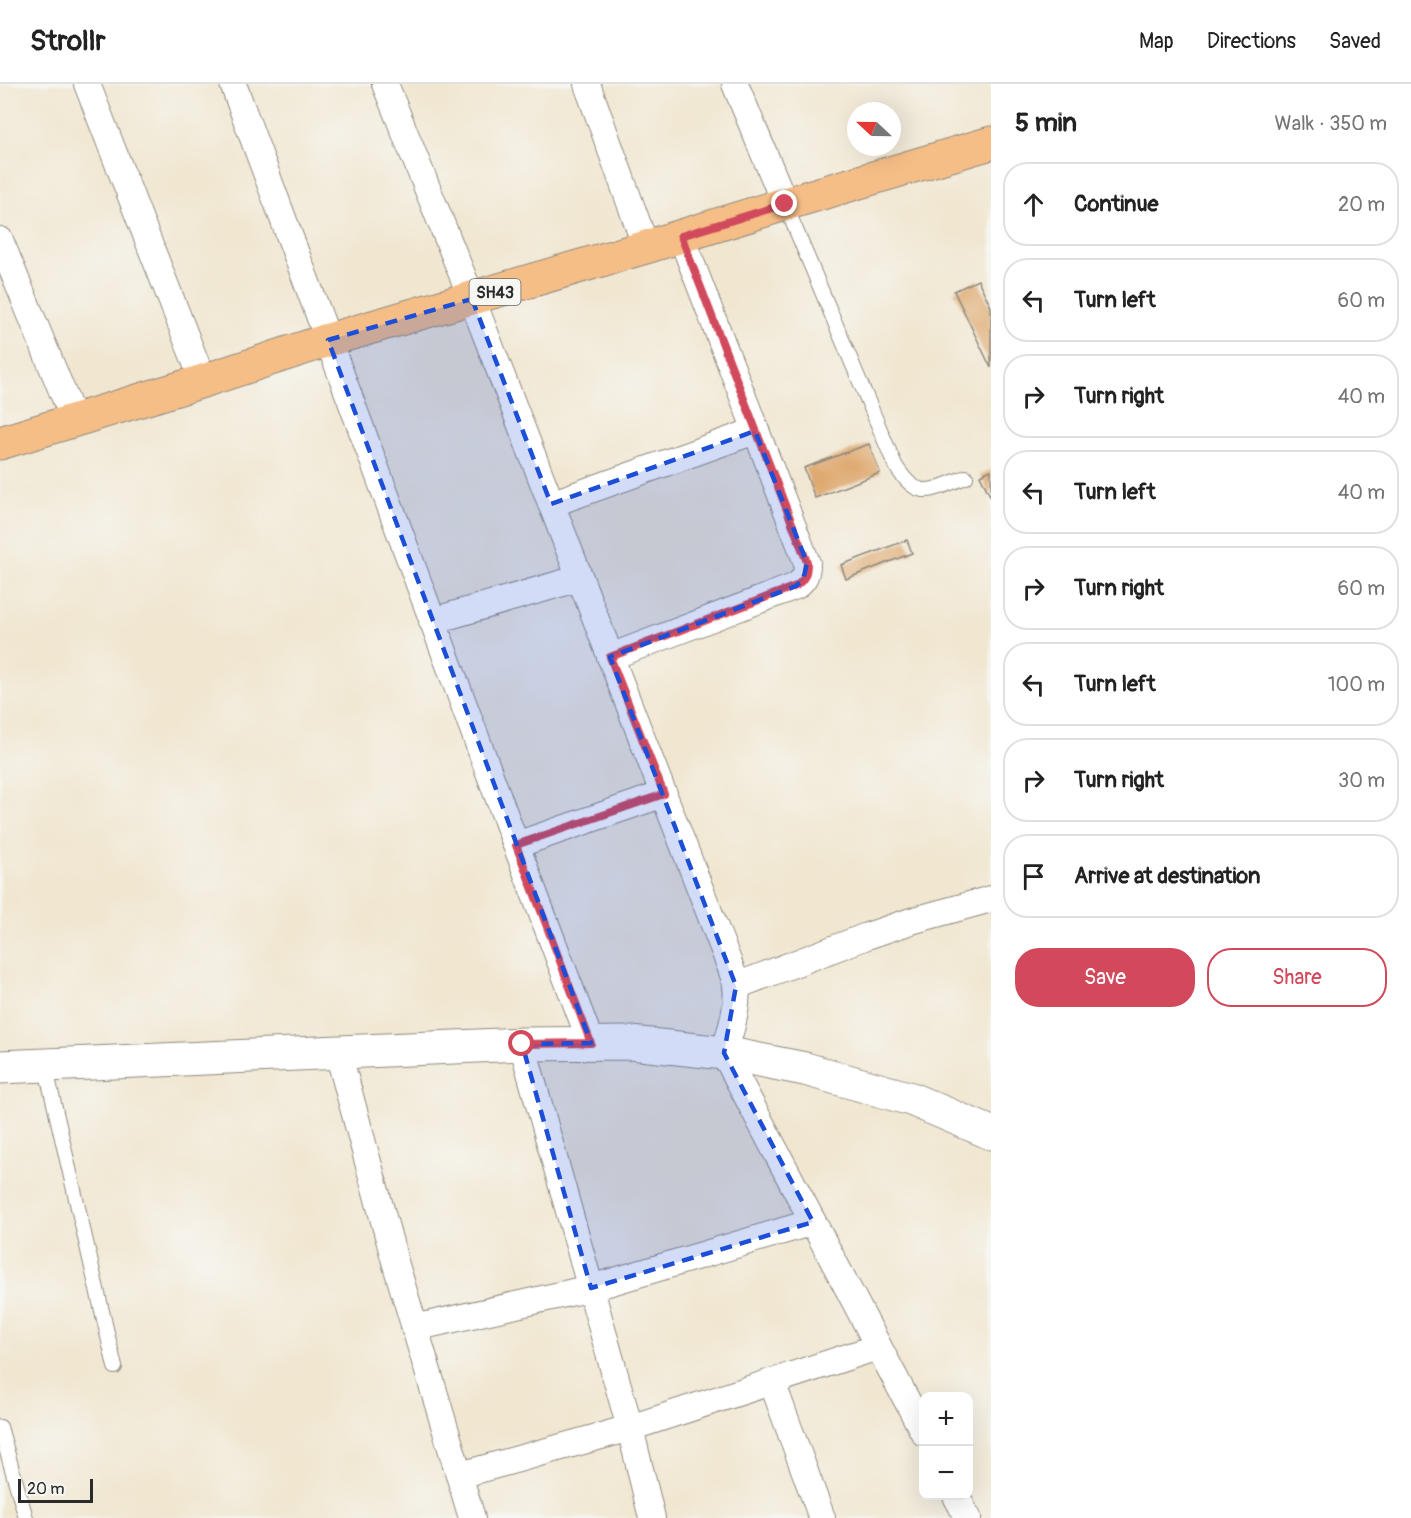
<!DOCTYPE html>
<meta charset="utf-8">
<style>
body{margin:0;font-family:Pangolin,sans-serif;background:#f6f6f6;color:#222}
.controls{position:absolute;right:18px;bottom:18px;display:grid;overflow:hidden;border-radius:12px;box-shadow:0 6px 24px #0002}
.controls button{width:54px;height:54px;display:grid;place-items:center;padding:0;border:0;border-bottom:2px solid #e0e0e0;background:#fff;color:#222;font:30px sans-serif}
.compass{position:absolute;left:847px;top:18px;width:54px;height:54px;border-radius:50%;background:#fff;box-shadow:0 6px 24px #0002;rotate:292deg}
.scale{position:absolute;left:18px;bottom:15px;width:75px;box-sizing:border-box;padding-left:6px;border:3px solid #2b2b2b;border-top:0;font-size:16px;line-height:21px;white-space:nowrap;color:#2b2b2b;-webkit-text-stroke:4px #f6f6f2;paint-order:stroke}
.stop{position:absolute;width:18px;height:18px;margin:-14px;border:4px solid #d1495b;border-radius:50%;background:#fff}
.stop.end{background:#d1495b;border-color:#fff;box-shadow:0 2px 6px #0008}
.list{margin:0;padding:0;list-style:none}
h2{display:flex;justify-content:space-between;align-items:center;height:78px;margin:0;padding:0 24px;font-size:26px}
h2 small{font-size:20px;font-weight:400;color:#767676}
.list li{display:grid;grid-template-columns:39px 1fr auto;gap:18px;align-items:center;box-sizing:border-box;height:84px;margin:0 12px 12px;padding:0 12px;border:2px solid #e0e0e0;border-radius:24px}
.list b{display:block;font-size:22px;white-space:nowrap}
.list em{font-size:20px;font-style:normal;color:#767676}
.actions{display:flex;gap:12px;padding:18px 24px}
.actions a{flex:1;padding:14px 0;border:2px solid #d1495b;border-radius:24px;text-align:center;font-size:21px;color:#d1495b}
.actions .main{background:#d1495b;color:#fff}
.icon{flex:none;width:33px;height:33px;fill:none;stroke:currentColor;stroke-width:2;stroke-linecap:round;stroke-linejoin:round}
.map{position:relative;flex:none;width:991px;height:1434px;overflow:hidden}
header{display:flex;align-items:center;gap:36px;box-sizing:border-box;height:84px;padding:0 30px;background:#fff;border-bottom:2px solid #e0e0e0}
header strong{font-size:28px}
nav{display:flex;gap:33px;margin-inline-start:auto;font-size:21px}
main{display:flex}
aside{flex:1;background:#fff}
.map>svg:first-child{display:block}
.building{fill:#dfaa72}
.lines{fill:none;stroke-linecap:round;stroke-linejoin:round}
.service-casing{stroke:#8e897e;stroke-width:16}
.minor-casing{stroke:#8e897e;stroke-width:28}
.tertiary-casing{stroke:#8e897e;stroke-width:35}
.primary-casing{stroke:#8e897e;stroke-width:35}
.service{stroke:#fff;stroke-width:14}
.minor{stroke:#fff;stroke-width:26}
.tertiary{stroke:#fff;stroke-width:33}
.primary{stroke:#f6be87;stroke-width:33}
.route{stroke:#d1495b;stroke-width:8}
.marked{fill:#1d4ed8;fill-opacity:0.2;stroke:#1d4ed8;stroke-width:4.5;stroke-dasharray:12 8;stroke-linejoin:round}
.labels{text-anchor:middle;stroke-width:4.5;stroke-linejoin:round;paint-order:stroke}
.shield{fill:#f6f6f2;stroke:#686867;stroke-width:1.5}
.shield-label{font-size:16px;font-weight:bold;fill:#2b2b2b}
</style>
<header>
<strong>Strollr</strong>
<nav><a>Map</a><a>Directions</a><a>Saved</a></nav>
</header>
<main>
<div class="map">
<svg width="991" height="1434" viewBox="0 0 991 1434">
<rect width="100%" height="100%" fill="#f6f6f2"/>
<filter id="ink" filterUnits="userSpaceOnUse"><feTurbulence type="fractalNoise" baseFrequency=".0167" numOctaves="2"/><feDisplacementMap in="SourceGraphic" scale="12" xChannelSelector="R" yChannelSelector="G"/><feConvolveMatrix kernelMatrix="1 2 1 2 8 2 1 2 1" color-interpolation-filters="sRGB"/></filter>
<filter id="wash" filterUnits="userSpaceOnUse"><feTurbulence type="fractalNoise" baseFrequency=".008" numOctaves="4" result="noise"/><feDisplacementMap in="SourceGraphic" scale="24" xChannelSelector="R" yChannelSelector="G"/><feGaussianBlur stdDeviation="1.35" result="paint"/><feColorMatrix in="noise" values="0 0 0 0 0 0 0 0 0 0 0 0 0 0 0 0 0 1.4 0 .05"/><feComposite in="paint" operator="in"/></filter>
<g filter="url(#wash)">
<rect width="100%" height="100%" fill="#f1e7d1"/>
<g id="blocks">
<!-- building -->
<g class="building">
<polygon points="978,196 991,223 991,284 954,207"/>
<polygon points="869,360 880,389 815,414 804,384"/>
<polygon points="991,386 991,414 980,391"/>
<polygon points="907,456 912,469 846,495 841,481"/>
</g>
</g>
</g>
<g filter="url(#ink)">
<use href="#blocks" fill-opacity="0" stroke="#8e897e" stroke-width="1.5"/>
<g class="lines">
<defs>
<g id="service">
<path d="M 785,120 L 895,381 C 919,419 930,406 966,393"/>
<polyline points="45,981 115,1283"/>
<polyline points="0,1343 26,1434"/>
</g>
<g id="minor">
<polyline points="87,0 203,297"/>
<polyline points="233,0 516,761 591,959"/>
<path d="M 385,0 L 472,215 L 730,882 C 732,888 735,895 736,901 C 739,924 730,948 724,969 L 924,1349"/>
<polyline points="587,0 646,163"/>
<polyline points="735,0 785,120"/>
<polyline points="0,156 74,336"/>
<polyline points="551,420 755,347"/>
<polyline points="432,537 580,494"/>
<path d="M 610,573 L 796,502 C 805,495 807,490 807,479 L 681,152"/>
<polyline points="516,761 664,710"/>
<polyline points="736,902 867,852 911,837 991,815"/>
<polyline points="522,960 630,1344 652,1434"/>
<polyline points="338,968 396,1181 472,1434"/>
<polyline points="414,1244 591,1204 813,1138"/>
<polyline points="772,1298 822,1434"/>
<polyline points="460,1391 630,1344 878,1263"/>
<polyline points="956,1412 968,1434"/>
</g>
<polyline id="tertiary" points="0,983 522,960 631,959 724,969 805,985 911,1015 991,1049"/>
<polyline id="primary" points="0,359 203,297 328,256 646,163 785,120 991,59"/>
</defs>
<!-- service casing -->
<use href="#service" class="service-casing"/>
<!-- minor casing -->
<use href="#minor" class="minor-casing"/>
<!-- tertiary casing -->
<use href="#tertiary" class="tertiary-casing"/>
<!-- primary casing -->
<use href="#primary" class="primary-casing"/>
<!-- service -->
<use href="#service" class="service"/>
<!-- minor -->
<use href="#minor" class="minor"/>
<!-- tertiary -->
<use href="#tertiary" class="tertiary"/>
<!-- primary -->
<use href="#primary" class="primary"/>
</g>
</g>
<g class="lines" filter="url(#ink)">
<!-- route -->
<path class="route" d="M 522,960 L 591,959 L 516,761 L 664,710 L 610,573 L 796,502 C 805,495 807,490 807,478 L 681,152 L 785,120"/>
</g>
<!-- marked area -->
<path class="marked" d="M 472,215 L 551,420 L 755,347 L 807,479 L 803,496 L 796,502 L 610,573 L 736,902 L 724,969 L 813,1138 L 591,1204 L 522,960 L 591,959 L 328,256 Z"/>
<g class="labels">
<!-- shield labels -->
<rect class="shield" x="469.5" y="195" width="51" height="26" rx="4.5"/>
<g class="shield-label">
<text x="495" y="214">SH43</text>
</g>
</g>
</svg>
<div class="controls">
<button>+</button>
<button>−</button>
</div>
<svg class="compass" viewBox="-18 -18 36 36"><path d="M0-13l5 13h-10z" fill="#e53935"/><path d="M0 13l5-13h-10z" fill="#767676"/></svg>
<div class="scale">20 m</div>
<div class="stop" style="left:522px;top:960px"></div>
<div class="stop end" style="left:785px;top:120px"></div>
</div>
<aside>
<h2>5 min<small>Walk · 350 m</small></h2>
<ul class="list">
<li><svg class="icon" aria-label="ahead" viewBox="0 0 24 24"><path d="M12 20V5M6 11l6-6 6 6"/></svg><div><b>Continue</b></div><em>20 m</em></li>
<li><svg class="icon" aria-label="left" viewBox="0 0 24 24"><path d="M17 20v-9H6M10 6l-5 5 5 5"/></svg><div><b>Turn left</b></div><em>60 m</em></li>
<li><svg class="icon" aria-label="right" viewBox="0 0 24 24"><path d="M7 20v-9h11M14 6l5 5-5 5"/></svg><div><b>Turn right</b></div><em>40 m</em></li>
<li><svg class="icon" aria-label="left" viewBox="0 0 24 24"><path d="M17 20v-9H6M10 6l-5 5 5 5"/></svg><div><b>Turn left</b></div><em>40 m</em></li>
<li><svg class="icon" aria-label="right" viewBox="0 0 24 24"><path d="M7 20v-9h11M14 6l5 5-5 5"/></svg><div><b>Turn right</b></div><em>60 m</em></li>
<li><svg class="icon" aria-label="left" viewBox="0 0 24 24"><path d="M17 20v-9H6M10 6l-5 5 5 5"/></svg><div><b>Turn left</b></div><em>100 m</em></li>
<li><svg class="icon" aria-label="right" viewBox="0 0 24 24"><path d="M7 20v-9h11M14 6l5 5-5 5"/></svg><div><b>Turn right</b></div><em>30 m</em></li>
<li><svg class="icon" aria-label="arrive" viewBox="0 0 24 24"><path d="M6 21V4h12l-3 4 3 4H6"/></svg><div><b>Arrive at destination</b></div></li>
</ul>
<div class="actions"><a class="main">Save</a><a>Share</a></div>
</aside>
</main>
